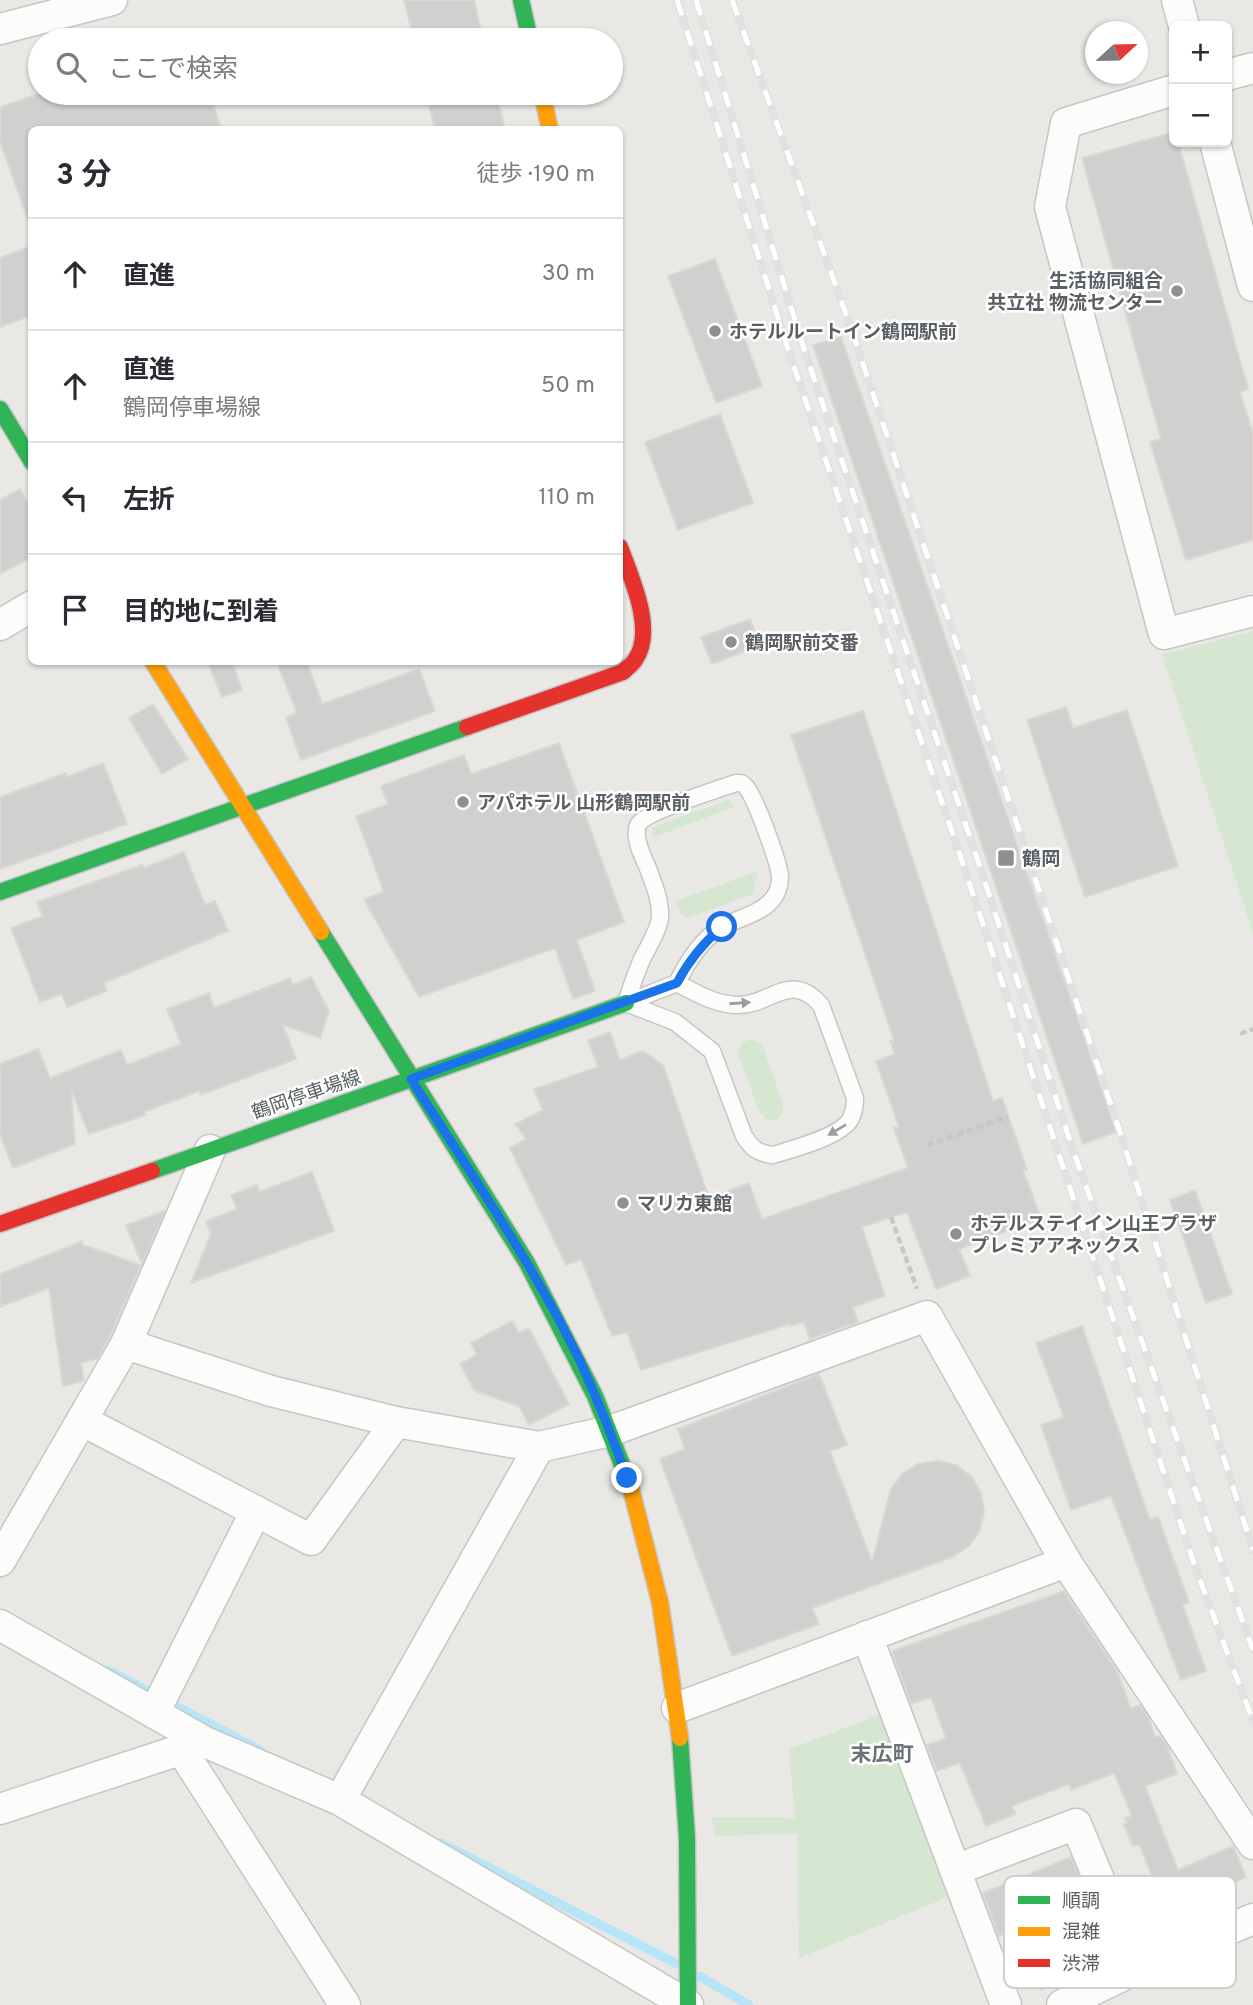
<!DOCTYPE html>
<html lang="ja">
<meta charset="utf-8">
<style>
body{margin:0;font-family:Overpass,"Noto Sans JP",sans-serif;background:#f2f2f3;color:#2b2b33}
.controls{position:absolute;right:21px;top:21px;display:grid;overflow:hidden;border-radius:10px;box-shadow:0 2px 5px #0004}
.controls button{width:63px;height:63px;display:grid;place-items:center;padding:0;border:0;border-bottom:2px solid #e1e1e2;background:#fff;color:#2b2b33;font:35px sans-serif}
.compass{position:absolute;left:1085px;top:21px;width:63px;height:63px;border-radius:50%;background:#fff;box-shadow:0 2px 5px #0004;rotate:68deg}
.stop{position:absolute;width:21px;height:21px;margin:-16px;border:5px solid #1a73e8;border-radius:50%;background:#fff}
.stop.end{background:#1a73e8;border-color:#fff;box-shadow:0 2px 7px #0008}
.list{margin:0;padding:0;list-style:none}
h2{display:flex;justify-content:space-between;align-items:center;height:91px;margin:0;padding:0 28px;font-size:30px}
h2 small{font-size:23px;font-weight:400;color:#7c7c81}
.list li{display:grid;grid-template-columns:46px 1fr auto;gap:21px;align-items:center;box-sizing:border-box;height:112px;padding:0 28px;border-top:2px solid #e1e1e2}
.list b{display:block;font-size:26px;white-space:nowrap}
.list p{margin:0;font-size:23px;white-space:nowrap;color:#7c7c81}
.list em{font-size:23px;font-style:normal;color:#7c7c81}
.icon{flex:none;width:38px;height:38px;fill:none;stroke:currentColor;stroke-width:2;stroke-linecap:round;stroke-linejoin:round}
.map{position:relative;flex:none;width:1253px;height:2005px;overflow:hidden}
.search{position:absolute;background:#fff;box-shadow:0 2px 5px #0004;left:28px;top:28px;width:595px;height:77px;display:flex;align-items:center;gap:18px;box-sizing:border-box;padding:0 24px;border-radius:38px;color:#7c7c81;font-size:26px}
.panel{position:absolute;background:#fff;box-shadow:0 2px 5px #0004;left:28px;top:126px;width:595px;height:539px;border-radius:10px}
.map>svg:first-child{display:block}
.green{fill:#d5e7d0}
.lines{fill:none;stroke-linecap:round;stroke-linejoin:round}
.stream{stroke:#b6e5f7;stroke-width:9}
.building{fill:#d2d0cf;stroke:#dad7d4;stroke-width:2}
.lane-casing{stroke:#c6c6c6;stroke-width:19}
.street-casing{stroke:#c6c6c6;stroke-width:33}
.fast-casing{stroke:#c5c5c5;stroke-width:19}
.slow-casing{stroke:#c5c5c5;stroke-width:19}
.jam-casing{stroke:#c5c5c5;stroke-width:19}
.path{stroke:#c4c9c5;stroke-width:4.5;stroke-dasharray:7 3.5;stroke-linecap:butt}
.lane{stroke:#fcfcfb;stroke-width:16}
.street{stroke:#fcfcfb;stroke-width:30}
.fast{stroke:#30b455;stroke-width:16}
.slow{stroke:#ff9f0a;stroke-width:16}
.jam{stroke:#e5322d;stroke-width:16}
.rail-casing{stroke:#e2e1e2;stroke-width:8}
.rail{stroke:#fff;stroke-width:5;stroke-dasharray:16;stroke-linecap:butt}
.oneway{fill:#9b9ea0}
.route{stroke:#1a73e8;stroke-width:9}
.poi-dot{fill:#8c9090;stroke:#fff;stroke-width:2.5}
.labels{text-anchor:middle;stroke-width:5;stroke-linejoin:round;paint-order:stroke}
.poi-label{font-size:19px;font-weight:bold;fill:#5a6063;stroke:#fff;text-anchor:start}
.street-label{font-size:19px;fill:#5a6063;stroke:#fff}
.neighbourhood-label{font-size:21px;font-weight:bold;fill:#6b7275;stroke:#fff}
.key{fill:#fff;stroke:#cecfd0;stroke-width:2}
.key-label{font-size:19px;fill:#5a6063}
</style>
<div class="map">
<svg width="1253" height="2005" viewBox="0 0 1253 2005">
<rect width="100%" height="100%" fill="#eae8e5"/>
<!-- green -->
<g class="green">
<polygon points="1253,631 1253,933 1162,655"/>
<polygon points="728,800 734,807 652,838 653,827"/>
<polygon points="758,871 753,894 689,918 681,915 676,901"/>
<polygon points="751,1039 760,1043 763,1047 783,1104 783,1113 776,1120 767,1120 760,1113 739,1056 738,1051 742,1043"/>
<polygon points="882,1714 948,1897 799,1958 797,1834 715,1836 712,1817 795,1818 789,1749"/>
</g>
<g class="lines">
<!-- stream -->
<g class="stream">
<polyline points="108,1670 260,1750"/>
<polyline points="441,1843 677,1964"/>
<polyline points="699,1976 749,2005"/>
</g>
</g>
<!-- building -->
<g class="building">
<polygon points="404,0 474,0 483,40 414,40"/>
<polygon points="41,93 209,93 222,130 32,130 32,220 28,220 0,141 0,107"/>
<polygon points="426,93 496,93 505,130 435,130"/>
<polygon points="1174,132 1174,142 1178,142 1248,389 1240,392 1253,434 1253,540 1186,560 1150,442 1161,439 1082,158"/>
<polygon points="32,246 32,315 0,327 0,258"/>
<polygon points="715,259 762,386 716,403 668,276"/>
<polygon points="841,337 1117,1132 1083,1144 813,345"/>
<polygon points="720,414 753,503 678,530 645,442"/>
<polygon points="20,489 32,510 32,557 0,574 0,500"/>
<polygon points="750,619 760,646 712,664 701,637"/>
<polygon points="208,662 232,662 242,690 222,697"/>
<polygon points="277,662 307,662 322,704 419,669 435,711 301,760 286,717 297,713"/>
<polygon points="153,704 188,759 162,774 129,718"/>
<polygon points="1066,707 1073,728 1127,710 1178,866 1085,897 1027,720"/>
<polygon points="863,711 993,1101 1002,1098 1027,1170 1023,1171 1041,1218 959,1249 970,1276 936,1289 907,1212 862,1227 885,1296 853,1307 858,1322 810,1339 804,1322 790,1326 790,1324 641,1370 627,1332 612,1336 581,1259 566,1265 510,1148 526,1139 515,1124 543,1110 534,1089 598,1067 588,1040 610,1032 620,1060 643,1051 663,1065 709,1198 749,1183 762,1219 908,1168 894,1128 899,1127 876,1061 895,1054 890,1041 894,1040 791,735"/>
<polygon points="559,743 624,922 577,940 595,991 573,999 555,948 419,997 364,899 384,892 356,816 388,804 381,786 464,755 471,774"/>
<polygon points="103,763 127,824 0,869 0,797 66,773 67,777"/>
<polygon points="184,852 205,905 215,901 228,931 104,983 107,991 67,1007 62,994 40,1002 11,928 43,916 37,902 142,865 144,868"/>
<polygon points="311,977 329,1011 320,1038 283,1025 296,1059 200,1095 199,1091 144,1112 146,1115 89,1134 71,1090 75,1144 13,1168 0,1134 0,1064 38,1049 50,1078 121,1050 127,1065 181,1044 167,1009 209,993 214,1008 290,978 293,985"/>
<polygon points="312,1172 334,1231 191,1283 211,1234 206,1221 237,1209 231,1195 257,1185 259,1192"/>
<polygon points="1195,1190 1232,1294 1206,1303 1170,1200"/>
<polygon points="165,1211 142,1264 126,1225"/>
<polygon points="82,1241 83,1245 141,1265 110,1336 97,1359 81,1363 84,1381 63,1386 49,1288 0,1307 0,1274"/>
<polygon points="512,1321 519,1333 529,1328 569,1404 529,1425 519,1406 475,1391 460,1364 477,1355 471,1343"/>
<polygon points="1082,1326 1150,1520 1158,1517 1189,1602 1183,1605 1206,1671 1181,1680 1111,1496 1071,1510 1041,1425 1064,1417 1036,1343"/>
<polygon points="819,1374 847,1445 830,1451 872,1562 891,1489 902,1474 918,1464 937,1461 956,1465 971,1476 981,1493 984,1512 980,1530 969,1546 952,1557 812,1608 819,1624 732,1656 660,1459 685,1449 678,1429"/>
<polygon points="1064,1591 1117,1671 1131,1709 1140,1705 1148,1717 1155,1737 1160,1736 1167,1745 1177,1774 1145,1786 1178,1870 1233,1846 1246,1877 1191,1901 1196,1913 1165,1926 1153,1898 1160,1895 1139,1844 1133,1846 1124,1824 1127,1823 1125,1818 1132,1816 1114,1773 1071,1790 1069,1784 1012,1806 1016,1814 986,1826 960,1763 937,1771 927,1745 946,1738 931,1697 911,1704 892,1651"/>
<polygon points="1071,1857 1107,1944 1070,1959 1077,1976 1041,1990 1015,1929 999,1936 983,1893"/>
</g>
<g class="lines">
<defs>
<g id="lane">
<path d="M 736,783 C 741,783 742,782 746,787 C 755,797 779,862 780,877 C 780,885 777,895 771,901 C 759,914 739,918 724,926 C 702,938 688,961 677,983 L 626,1003 C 631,988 636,972 643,957 C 649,945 658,932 660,918 C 661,900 653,882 647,866 C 642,855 633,837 638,825 C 644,812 719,789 736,783 Z"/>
<path d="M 626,1003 L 675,1022 L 712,1051 L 744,1136 C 752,1149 758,1153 773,1155 C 793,1149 839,1137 850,1120 C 854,1113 855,1106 855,1098 L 821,1005 C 790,970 772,1005 738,1005 C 716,1005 696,993 677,983"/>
</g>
<g id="street">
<polyline points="1177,0 1184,26"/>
<polyline points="0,29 112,0"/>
<polyline points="1227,75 1253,68"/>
<polyline points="1174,90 1066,123 1050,207 1164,634 1253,611"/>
<polyline points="1215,142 1253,286"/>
<polyline points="0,625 32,606"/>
<polyline points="126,1344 271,1391 396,1422 539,1447"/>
<polyline points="83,1421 311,1540 396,1422"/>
<polyline points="0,1561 126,1344 210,1150"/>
<polyline points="0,1625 205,1742 340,1800 688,2005"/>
<polyline points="867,1636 1006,2005"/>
<polyline points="677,1708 1066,1562"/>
<polyline points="154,1713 256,1511"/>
<polyline points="181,1749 345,2005"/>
<polyline points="340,1800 539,1447 610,1431 927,1316 1066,1562 1253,1844"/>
<polyline points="0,1809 198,1744"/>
<polyline points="955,1870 1076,1824 1136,1969"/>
<polyline points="1062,2005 1136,1969 1253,1919"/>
</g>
<g id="fast">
<polyline points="521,0 530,40"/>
<polyline points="0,409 32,462"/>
<polyline points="0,892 467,727"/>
<polyline points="321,932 527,1263 595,1396 630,1485"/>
<polyline points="152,1171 626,1003"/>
<polyline points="680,1738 687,1838 688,2005"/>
</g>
<g id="slow">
<polyline points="542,93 550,130"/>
<polyline points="153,662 321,932"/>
<polyline points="630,1485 660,1602 680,1738"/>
</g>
<g id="jam">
<path d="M 467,727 L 623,672 C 627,668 632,665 635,660 C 656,631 631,577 620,547"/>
<polyline points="0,1224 152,1171"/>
</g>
</defs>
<!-- lane casing -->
<use href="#lane" class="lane-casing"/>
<!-- street casing -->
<use href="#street" class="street-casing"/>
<!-- fast casing -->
<use href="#fast" class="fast-casing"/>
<!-- slow casing -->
<use href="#slow" class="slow-casing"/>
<!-- jam casing -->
<use href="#jam" class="jam-casing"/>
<!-- path -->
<g class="path">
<polyline points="1240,1034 1253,1029"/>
<polyline points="927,1145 1008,1117"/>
<polyline points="891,1217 917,1289"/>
</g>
<!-- lane -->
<use href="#lane" class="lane"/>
<!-- street -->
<use href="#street" class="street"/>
<!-- fast -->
<use href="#fast" class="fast"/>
<!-- slow -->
<use href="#slow" class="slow"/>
<!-- jam -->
<use href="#jam" class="jam"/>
<defs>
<g id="rail">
<polyline points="677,0 788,349 964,867 1195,1567 1253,1721"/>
<polyline points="696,0 803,346 978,861 1072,1147 1253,1650"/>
<polyline points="732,0 850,325 1120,1132 1253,1550"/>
</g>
</defs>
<!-- rail casing -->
<use href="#rail" class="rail-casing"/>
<!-- rail -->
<use href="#rail" class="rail"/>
</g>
<!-- one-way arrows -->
<defs><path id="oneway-solid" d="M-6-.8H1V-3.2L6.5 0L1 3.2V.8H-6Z" transform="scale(1.75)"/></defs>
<g class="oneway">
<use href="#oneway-solid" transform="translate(740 1003) rotate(-4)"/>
<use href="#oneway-solid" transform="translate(837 1130) rotate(149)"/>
</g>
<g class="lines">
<!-- route -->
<path class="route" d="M 627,1478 C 613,1438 597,1398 579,1359 C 531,1261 469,1171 411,1079 L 677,983 C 689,960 702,944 722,927"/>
</g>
<!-- markers -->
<g class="poi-dot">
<circle cx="1177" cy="291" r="7"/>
<circle cx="715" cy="331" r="7"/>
<circle cx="731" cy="642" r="7"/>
<circle cx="463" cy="802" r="7"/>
<rect x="997" y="849" width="18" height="18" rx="3.5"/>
<circle cx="623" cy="1203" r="7"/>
<circle cx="956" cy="1234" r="7"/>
</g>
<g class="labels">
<!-- poi labels -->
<g class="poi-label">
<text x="1163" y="287" text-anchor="end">生活協同組合<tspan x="1163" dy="22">共立社 物流センター</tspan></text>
<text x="729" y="338">ホテルルートイン鶴岡駅前</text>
<text x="745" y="649">鶴岡駅前交番</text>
<text x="477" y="809">アパホテル 山形鶴岡駅前</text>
<text x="1022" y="865">鶴岡</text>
<text x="637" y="1210">マリカ東館</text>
<text x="970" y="1230">ホテルステイイン山王プラザ<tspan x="970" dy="22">プレミアアネックス</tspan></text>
</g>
<!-- street labels -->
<g class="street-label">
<text transform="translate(306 1094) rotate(-19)" y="7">鶴岡停車場線</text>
</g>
<!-- neighbourhood labels -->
<g class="neighbourhood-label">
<text x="882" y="1761">末広町</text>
</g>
</g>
<!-- legend -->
<rect x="1004" y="1876" width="232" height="112" rx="10" class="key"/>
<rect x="1018" y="1896" width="32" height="8" fill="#30b455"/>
<rect x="1018" y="1927" width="32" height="9" fill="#ff9f0a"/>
<rect x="1018" y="1959" width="32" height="8" fill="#e5322d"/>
<g class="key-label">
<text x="1062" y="1907">順調</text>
<text x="1062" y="1938">混雑</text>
<text x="1062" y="1970">渋滞</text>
</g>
</svg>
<div class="controls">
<button>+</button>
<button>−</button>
</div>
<svg class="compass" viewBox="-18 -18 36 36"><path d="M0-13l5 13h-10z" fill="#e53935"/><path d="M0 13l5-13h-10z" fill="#7c7c81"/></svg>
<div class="stop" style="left:722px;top:927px"></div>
<div class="stop end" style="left:627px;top:1478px"></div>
<div class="search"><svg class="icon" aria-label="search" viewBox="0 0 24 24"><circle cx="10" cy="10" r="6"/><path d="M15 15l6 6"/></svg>ここで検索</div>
<section class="panel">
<h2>3 分<small>徒歩 · 190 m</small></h2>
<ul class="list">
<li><svg class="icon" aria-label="ahead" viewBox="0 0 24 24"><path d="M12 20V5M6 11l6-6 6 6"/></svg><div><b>直進</b></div><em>30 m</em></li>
<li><svg class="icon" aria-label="ahead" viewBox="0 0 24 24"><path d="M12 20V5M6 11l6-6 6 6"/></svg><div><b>直進</b><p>鶴岡停車場線</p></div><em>50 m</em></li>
<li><svg class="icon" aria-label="left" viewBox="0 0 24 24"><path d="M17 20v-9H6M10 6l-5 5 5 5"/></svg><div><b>左折</b></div><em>110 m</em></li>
<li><svg class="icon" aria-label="arrive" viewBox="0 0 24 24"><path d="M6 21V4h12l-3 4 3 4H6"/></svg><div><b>目的地に到着</b></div></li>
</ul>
</section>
</div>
